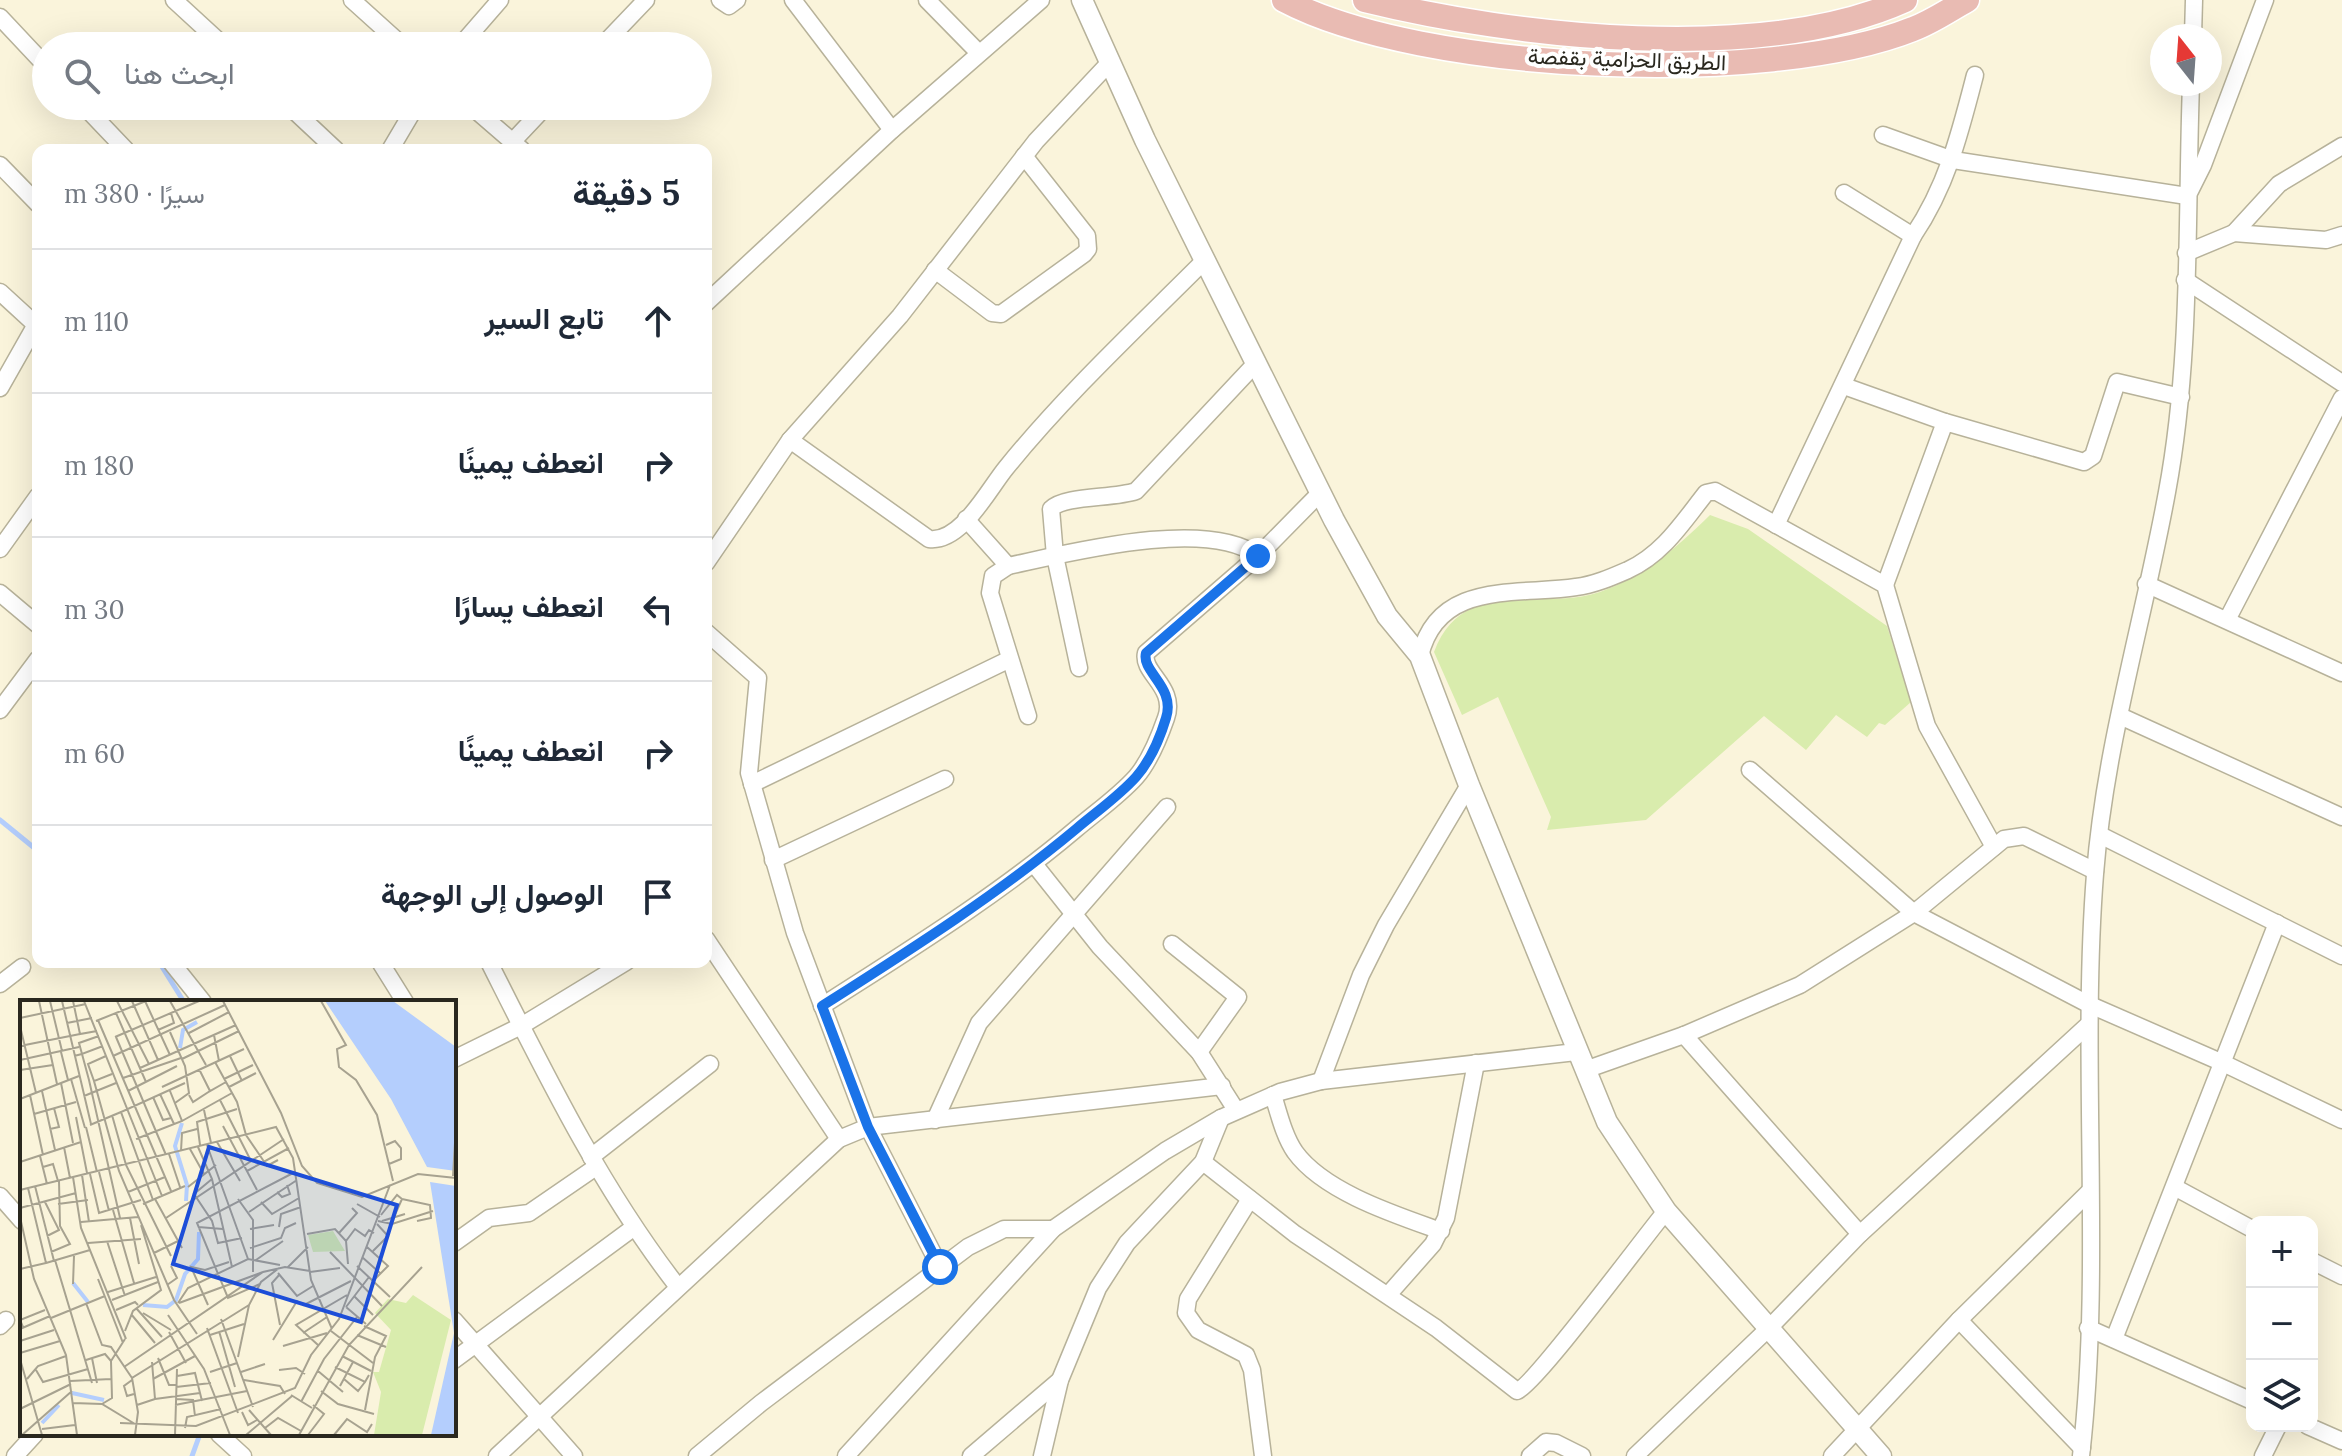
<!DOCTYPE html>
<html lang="ar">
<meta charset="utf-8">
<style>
body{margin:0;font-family:Lora,Vazirmatn,serif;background:#f6f6f7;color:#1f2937;direction:rtl}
.controls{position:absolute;right:24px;bottom:24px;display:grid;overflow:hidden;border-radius:16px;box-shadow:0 8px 32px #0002}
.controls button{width:72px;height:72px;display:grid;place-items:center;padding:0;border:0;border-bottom:2px solid #e0e1e3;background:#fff;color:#1f2937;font:40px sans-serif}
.compass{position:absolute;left:2150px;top:24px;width:72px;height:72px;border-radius:50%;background:#fff;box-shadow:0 8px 32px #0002;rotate:343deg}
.stop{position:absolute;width:24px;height:24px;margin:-18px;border:6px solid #1a73e8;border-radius:50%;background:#fff}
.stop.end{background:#1a73e8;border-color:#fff;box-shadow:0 2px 8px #0008}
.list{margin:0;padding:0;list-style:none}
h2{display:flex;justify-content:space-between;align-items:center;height:104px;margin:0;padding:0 32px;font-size:34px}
h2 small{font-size:26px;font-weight:400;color:#747a83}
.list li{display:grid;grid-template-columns:52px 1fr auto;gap:24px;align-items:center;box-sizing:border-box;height:144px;padding:0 32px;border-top:2px solid #e0e1e3}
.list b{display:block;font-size:30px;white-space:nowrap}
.list em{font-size:26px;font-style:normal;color:#747a83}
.icon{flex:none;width:44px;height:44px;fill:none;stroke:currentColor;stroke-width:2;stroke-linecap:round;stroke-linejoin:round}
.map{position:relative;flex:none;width:2342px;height:1456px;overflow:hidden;direction:ltr}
.search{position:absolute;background:#fff;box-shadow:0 8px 32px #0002;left:32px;top:32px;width:680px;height:88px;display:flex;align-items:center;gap:20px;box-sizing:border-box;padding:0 28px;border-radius:44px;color:#747a83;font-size:30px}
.panel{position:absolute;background:#fff;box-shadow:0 8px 32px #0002;left:32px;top:144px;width:680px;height:824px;border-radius:16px;direction:rtl}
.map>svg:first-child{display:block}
.green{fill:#d9ecad}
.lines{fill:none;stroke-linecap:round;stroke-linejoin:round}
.stream{stroke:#b4cefd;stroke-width:5}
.minor-casing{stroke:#b7b29a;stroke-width:19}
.tertiary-casing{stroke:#b7b29a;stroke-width:23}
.primary-casing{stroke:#fff;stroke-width:27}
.minor{stroke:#fff;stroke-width:16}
.tertiary{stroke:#fff;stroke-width:20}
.primary{stroke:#e9bbb3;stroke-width:24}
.route{stroke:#1a73e8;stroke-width:10}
.labels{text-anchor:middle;stroke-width:8;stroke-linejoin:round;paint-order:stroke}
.street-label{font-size:22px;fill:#2a281f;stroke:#fff}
.inset-river{fill:none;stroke:#b4cefd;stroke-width:4}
.inset-road{fill:none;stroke:#a7a290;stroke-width:2}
.view{fill:#1d4ed8;fill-opacity:0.15;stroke:#1d4ed8;stroke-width:4}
.inset-edge{fill:none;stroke:#2a281f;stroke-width:4}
</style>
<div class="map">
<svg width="2342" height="1456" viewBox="0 0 2342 1456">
<rect width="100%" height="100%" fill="#faf4db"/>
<!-- green -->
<path class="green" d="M 1710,515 L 1748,529 L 1887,626 L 1911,702 L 1885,725 L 1879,723 L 1867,737 L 1836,715 L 1806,750 L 1764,716 L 1646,820 L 1547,830 L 1551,817 L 1498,697 L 1462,715 L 1434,652 C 1463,574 1543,612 1600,592 C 1645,576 1676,548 1710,515 Z"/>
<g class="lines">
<!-- stream -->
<g class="stream">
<polyline points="0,820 38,851"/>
<polyline points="159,962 184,1002"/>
<polyline points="192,1456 200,1434"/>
</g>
<defs>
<g id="minor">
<polyline points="174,0 224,46"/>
<polyline points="352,0 403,46"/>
<polyline points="720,0 729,6 737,0"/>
<polyline points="793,0 892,130"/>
<polyline points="927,0 979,53"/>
<polyline points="0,17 46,66"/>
<polyline points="2193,36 2194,0"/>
<polyline points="460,46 500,0"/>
<polyline points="602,46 646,0"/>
<polyline points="84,106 126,150"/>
<polyline points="289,106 336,150"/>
<polyline points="471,106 522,150"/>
<polyline points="1883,135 1953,160 2187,196"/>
<polyline points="513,141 546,106"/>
<polyline points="390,150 416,106"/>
<polyline points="0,165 38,204"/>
<polyline points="2190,191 2203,165 2265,0"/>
<polyline points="2234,233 2279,184 2342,146"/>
<path d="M 1913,236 C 1947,186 1960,133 1975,75"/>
<polyline points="2186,253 2234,233 2326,240 2342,235"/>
<polyline points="935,270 992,313 1001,314 1084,254 1088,249 1087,236 1024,156"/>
<polyline points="2185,280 2342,383"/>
<polyline points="0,292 36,325"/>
<polyline points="706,303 892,130 1041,0"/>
<polyline points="1844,386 1945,422"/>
<polyline points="0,388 38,321"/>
<path d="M 790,440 L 929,539 C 961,543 988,490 1006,468 C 1066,394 1137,328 1204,261"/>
<polyline points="966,519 1008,566 993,576 990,593 1028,716"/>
<polyline points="1776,525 1913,236 1844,193"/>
<polyline points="0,549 38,496"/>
<polyline points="706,563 790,440 900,316 1036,141 1111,61"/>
<path d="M 1008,566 C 1069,553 1207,517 1258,556 L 1320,493"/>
<polyline points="2146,584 2342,673"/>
<polyline points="1885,585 1945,422 2084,462 2093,456 2117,382 2181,397"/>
<polyline points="0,593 38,625"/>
<polyline points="2227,620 2342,398"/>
<polyline points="706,632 758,678 749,773 795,933 868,1127 940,1267"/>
<path d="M 1420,656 C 1438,579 1519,596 1576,587 C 1594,585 1612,577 1628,570 C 1663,554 1683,522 1706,493 L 1715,491 L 1885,585 L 1927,726 L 1994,847"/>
<path d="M 1079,668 L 1055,556 L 1051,509 C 1064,495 1114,499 1136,491 L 1257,362"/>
<polyline points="0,710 38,659"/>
<polyline points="2120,716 2342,817"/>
<polyline points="1750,770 1914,913 2088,1004 2223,1063 2342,1120"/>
<polyline points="752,784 1008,660"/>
<polyline points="2100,835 2342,956"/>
<polyline points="773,860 945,779"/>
<polyline points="1034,864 1100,947 1199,1052 1236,1110"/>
<polyline points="706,939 839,1139"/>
<polyline points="1172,944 1238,997 1199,1052"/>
<polyline points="171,962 203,1002"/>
<polyline points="380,962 405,1002"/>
<path d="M 489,962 C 546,1075 601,1188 678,1287"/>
<polyline points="0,984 22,967"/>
<path d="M 822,1006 C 909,950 997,896 1076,829 C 1096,812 1119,796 1136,777 C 1150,761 1159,738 1166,718 C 1177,687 1141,673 1146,653 L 1258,556"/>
<polyline points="1684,1035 1860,1234"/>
<polyline points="454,1059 521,1026 626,962"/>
<polyline points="1585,1070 1684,1035 1800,985 1914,913 2004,839 2024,836 2095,871"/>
<polyline points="1321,1081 1361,975 1386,925 1469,785"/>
<path d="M 1273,1095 C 1279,1114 1284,1136 1295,1152 C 1324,1192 1396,1215 1441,1231"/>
<polyline points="935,1120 979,1023 1167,807"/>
<polyline points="591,1157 710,1064"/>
<path d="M 1203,1162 L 1295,1234 L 1436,1328 L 1517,1391 C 1534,1386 1645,1236 1666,1211"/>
<polyline points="2176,1188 2252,1229"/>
<polyline points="0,1196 22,1221"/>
<polyline points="1250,1199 1188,1299 1186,1313 1198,1330 1246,1355 1252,1370 1263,1456"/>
<polyline points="454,1243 489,1218 529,1213 596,1167"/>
<polyline points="2312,1261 2342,1276"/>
<polyline points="1388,1295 1433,1244 1446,1218 1476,1063"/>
<polyline points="454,1320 574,1456"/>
<polyline points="1959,1320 2082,1448"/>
<polyline points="0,1326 6,1320"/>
<polyline points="2088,1328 2252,1401"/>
<polyline points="2114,1339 2277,923"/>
<polyline points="454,1360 633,1228"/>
<polyline points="2308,1426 2342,1441"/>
<polyline points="219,1434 243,1456"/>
<polyline points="15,1456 35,1434"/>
<polyline points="497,1456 839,1139 868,1127 1222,1086"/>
<polyline points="697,1456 761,1403 968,1247 1004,1229 1053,1229"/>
<polyline points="846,1456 1053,1229 1165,1151 1221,1118 1280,1092 1321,1081 1576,1052"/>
<polyline points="971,1456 1060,1380"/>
<polyline points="1042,1456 1060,1380 1098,1288 1127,1243 1203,1162 1221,1118"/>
<polyline points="1530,1456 1546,1442 1556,1443 1582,1456"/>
<polyline points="1635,1456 1770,1327 1860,1234 2088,1025"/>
<polyline points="1832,1456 1959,1320 2089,1192"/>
<path d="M 2081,1456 C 2103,1263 2080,1067 2095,874 C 2105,745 2144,619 2167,492 C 2192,358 2186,220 2191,84"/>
<polyline points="2263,1456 2278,1426"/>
</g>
<polyline id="tertiary" points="1082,0 1145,140 1334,520 1387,616 1420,656 1469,785 1607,1122 1666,1211 1881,1456"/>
<g id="primary">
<path d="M 1284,0 C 1422,73 1768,87 1913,29 C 1932,22 1949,10 1967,0"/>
<path d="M 1365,0 C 1515,37 1761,65 1905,0"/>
</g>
</defs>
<!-- minor casing -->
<use href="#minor" class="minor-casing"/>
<!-- tertiary casing -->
<use href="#tertiary" class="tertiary-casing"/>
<!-- primary casing -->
<use href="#primary" class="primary-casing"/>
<!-- minor -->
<use href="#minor" class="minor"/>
<!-- tertiary -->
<use href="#tertiary" class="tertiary"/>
<!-- primary -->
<use href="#primary" class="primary"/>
</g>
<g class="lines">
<!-- route -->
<path class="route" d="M 940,1267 L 868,1127 L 822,1006 C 910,950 997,895 1076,829 C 1096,812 1119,796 1136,777 C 1150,761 1160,738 1166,718 C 1176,687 1141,672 1146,653 L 1258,556"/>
</g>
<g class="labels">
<!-- street labels -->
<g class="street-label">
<text transform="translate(1627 59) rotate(2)" y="8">الطريق الحزامية بقفصة</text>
</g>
</g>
<!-- overview -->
<g transform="translate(20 1000)">
<rect width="436" height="436" fill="#faf4db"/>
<path d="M 313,231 L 325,251 L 293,252 L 288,235 ZM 393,295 L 431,320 L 402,435 L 354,435 L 361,392 L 353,372 L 359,372 L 371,330 L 355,313 L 368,299 L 386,303 Z" fill="#d9ecad"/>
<path d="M 305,1 L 373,1 L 436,47 L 436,171 L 407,167 L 371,99 ZM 410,182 L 436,186 L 436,435 L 411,435 L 434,333 Z" fill="#b4cefd"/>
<path class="inset-river" d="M 160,48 L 163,30 L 177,22M 162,123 L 155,146 L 167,185 L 166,201M 53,283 L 68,302M 123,305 L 147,307 L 156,300 L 165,274 L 178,259 L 179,232M 52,393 L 84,400M 22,423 L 39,405"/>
<path class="inset-road" d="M 19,1 L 37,84M 30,1 L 42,51M 42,1 L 71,124M 53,1 L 60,34 L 77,31M 64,1 L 142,196M 97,1 L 129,64M 112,1 L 138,60M 125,1 L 150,55M 150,1 L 186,65M 203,1 L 261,113 L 282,166 L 297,183 L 342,197 L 398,174 L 436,178M 301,1 L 326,45 L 317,49 L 319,67 L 336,80 L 357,115 L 373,181M 96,13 L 126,82M 0,18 L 66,4M 78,20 L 151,191M 76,21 L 126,1M 47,23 L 72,18M 0,26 L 16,93M 138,30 L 154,23 L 151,13M 150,32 L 165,66 L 169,93 L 155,103M 169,33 L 209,12M 194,35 L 199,61M 79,36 L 59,43 L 62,54 L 83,46M 95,37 L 179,1M 96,37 L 146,155M 0,46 L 60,34M 41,52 L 48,80M 54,56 L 62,54 L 69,80 L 100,218M 93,56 L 205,5M 210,56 L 222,81M 162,59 L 219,31M 0,60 L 59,47M 195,62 L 217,102 L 226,135 L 247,166 L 258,160M 120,68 L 216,25M 179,69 L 190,91 L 206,82M 0,70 L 33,65M 92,74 L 74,81 L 99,171 L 154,300 L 177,334M 103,78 L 161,58M 51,79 L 65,128M 204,79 L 233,65M 74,81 L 68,64 L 86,56M 41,83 L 53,143M 142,87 L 224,49M 209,87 L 236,73M 22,91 L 35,150M 108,91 L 157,66M 140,94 L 154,124M 10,95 L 23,155M 169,95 L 173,102 L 190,91M 64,96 L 96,83M 133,97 L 143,120 L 151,118M 0,99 L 59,76M 200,100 L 230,159M 184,110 L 191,143M 14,114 L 56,102M 92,115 L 106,165 L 151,256M 56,117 L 67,173M 162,121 L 212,93M 70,125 L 101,112M 203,126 L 237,190M 66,127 L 77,172M 30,129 L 39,127 L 34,108M 116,139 L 162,121 L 150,91M 197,142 L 220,181M 180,145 L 177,122 L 217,109M 187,145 L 228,259M 366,145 L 375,141 L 381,148 L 381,159 L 369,164M 44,147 L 50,178M 178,147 L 192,179 L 212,267M 170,149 L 184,174M 161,151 L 162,133 L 177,129M 149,154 L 160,187M 20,156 L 27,184M 0,162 L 61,142M 23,167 L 33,164 L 38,181M 227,171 L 269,148M 79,172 L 89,211M 70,174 L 79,213 L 121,200M 62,175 L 69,222M 433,176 L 436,126M 53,177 L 61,228 L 106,339M 192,179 L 174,194 L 192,221 L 198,243 L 222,238M 15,186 L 34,261M 168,187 L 196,165M 0,190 L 256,127 L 273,158 L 291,280 L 312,329M 108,192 L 145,177M 257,192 L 262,197 L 270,194 L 267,185M 135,199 L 162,248M 218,199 L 233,220 L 233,272M 382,199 L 410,205 L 411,218 L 397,221M 133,200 L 101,112 L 165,83M 25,202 L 39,230 L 27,236M 241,202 L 252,214 L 279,198M 38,204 L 68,200M 123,204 L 165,186M 337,204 L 360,217M 0,208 L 56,193M 93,210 L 114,283M 229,212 L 277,180M 361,215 L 377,195 L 382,199 L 374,217M 0,217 L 14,279 L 46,355 L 57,435M 110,218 L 119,264M 146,218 L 264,139M 358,221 L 372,224 L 413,211M 362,221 L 385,214M 61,222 L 118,217M 178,227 L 203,229M 259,227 L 261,214 L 281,207M 230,229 L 254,225M 319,233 L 337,213 L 332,208M 287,234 L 315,229 L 326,241 L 328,264M 87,241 L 105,296M 326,241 L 335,229 L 345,236 L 349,230 L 354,233M 68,243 L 121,239M 347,247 L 368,266 L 353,281M 230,248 L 261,238 L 265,228 L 276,223M 353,251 L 368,236 L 357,224M 31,252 L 50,244 L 40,226 L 39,181M 310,252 L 362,306M 134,253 L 158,241M 342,257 L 360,273M 35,260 L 72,383M 236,260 L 263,241M 26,263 L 70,250M 337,266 L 370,297M 268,267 L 288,247M 0,269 L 26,263 L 8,188M 290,272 L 320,268M 258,273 L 277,296 L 293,286M 78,279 L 103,343M 53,284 L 54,256M 240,284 L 208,298 L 177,223 L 275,172M 147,285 L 157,278 L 151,266M 88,292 L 136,277M 334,296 L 353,315M 92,300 L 138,282M 66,303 L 82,345 L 91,347 L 112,378M 158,303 L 168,288 L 228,259 L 260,265M 159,303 L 243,272M 188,305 L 171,267 L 185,270 L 209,262M 326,307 L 349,277M 326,307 L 346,324M 116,308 L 142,337M 96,310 L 115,302 L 118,305M 123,313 L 151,330M 111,314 L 135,343M 148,315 L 184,369 L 210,435M 31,318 L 85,296M 201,319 L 233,407M 260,325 L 252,283 L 260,274M 344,326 L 366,336 L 355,357 L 345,410M 3,327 L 0,320 L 25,310M 187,328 L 218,413M 0,329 L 30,316M 105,331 L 113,311 L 141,290 L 121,225M 199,331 L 215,387M 311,331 L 353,363M 149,332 L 166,363M 283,333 L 307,317M 190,335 L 224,324M 337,335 L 366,347M 253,340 L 277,301 L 284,305 L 331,281M 0,341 L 34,330M 298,345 L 276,325 L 327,295M 263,346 L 307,333M 0,353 L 40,341M 322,356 L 351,371M 218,357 L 229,305 L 241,282 L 259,268M 72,358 L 77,383M 138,358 L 149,385 L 157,385M 0,359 L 22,435M 66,360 L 85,354 L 91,361M 104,367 L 243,272 L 265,267 L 290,271M 315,367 L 345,382 L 349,375M 16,370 L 23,382 L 68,369M 259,370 L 276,368 L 285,374M 298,371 L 323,392M 190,372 L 217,363M 221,372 L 245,364M 157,376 L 175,373 L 182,401M 7,379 L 18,366 L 46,356M 133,379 L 175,356M 324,379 L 338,391 L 345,382M 112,380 L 104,386 L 107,396 L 114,394M 224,380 L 260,386 L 265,394M 50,381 L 91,379M 320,386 L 333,362M 156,387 L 191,383M 301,391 L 318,404 L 354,414M 271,395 L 292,408M 135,399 L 180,393M 156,399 L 173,400 L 175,416M 281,402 L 304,359 L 337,317M 53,403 L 82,404 L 115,424M 82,404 L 92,398 L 91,361 L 105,339M 117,405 L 135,399 L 132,362M 155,405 L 227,391M 0,409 L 51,384M 229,410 L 251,435M 222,412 L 228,425 L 237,420M 100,423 L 176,426 L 275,388 L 291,355 L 319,319 L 370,185M 165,428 L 167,417 L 201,409M 245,428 L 258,418 L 281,431M 22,429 L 55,425M 2,435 L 52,391M 115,435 L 118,412 L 112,378 L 229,305M 155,435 L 157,369M 226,435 L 272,396M 279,435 L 329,345 L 402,267M 288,435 L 304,414 L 293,405M 314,435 L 327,419 L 347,432 L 352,424"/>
<path class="view" d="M 189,147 L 377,205 L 341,322 L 153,264 Z"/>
<rect width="436" height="436" class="inset-edge"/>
</g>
</svg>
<div class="controls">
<button>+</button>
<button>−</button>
<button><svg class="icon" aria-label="layers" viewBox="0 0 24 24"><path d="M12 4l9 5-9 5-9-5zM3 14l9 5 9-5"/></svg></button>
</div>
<svg class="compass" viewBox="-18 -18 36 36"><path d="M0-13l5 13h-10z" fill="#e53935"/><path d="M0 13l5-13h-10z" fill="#747a83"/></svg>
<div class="stop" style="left:940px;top:1267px"></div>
<div class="stop end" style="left:1258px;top:556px"></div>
<div class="search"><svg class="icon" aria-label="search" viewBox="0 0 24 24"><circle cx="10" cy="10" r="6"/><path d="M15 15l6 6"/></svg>ابحث هنا</div>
<section class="panel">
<h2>5 دقيقة<small>سيرًا · 380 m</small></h2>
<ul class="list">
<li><svg class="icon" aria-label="ahead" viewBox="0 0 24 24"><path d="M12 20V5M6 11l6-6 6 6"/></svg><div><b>تابع السير</b></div><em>110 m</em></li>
<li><svg class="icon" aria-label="right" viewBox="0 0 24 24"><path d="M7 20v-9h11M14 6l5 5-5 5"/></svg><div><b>انعطف يمينًا</b></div><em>180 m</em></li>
<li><svg class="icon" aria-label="left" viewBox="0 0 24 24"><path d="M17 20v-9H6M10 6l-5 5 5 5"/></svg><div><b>انعطف يسارًا</b></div><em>30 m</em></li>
<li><svg class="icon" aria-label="right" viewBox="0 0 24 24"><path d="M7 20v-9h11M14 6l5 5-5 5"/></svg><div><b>انعطف يمينًا</b></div><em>60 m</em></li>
<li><svg class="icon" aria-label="arrive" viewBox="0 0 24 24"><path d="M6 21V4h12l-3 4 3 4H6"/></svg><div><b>الوصول إلى الوجهة</b></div></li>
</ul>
</section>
</div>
